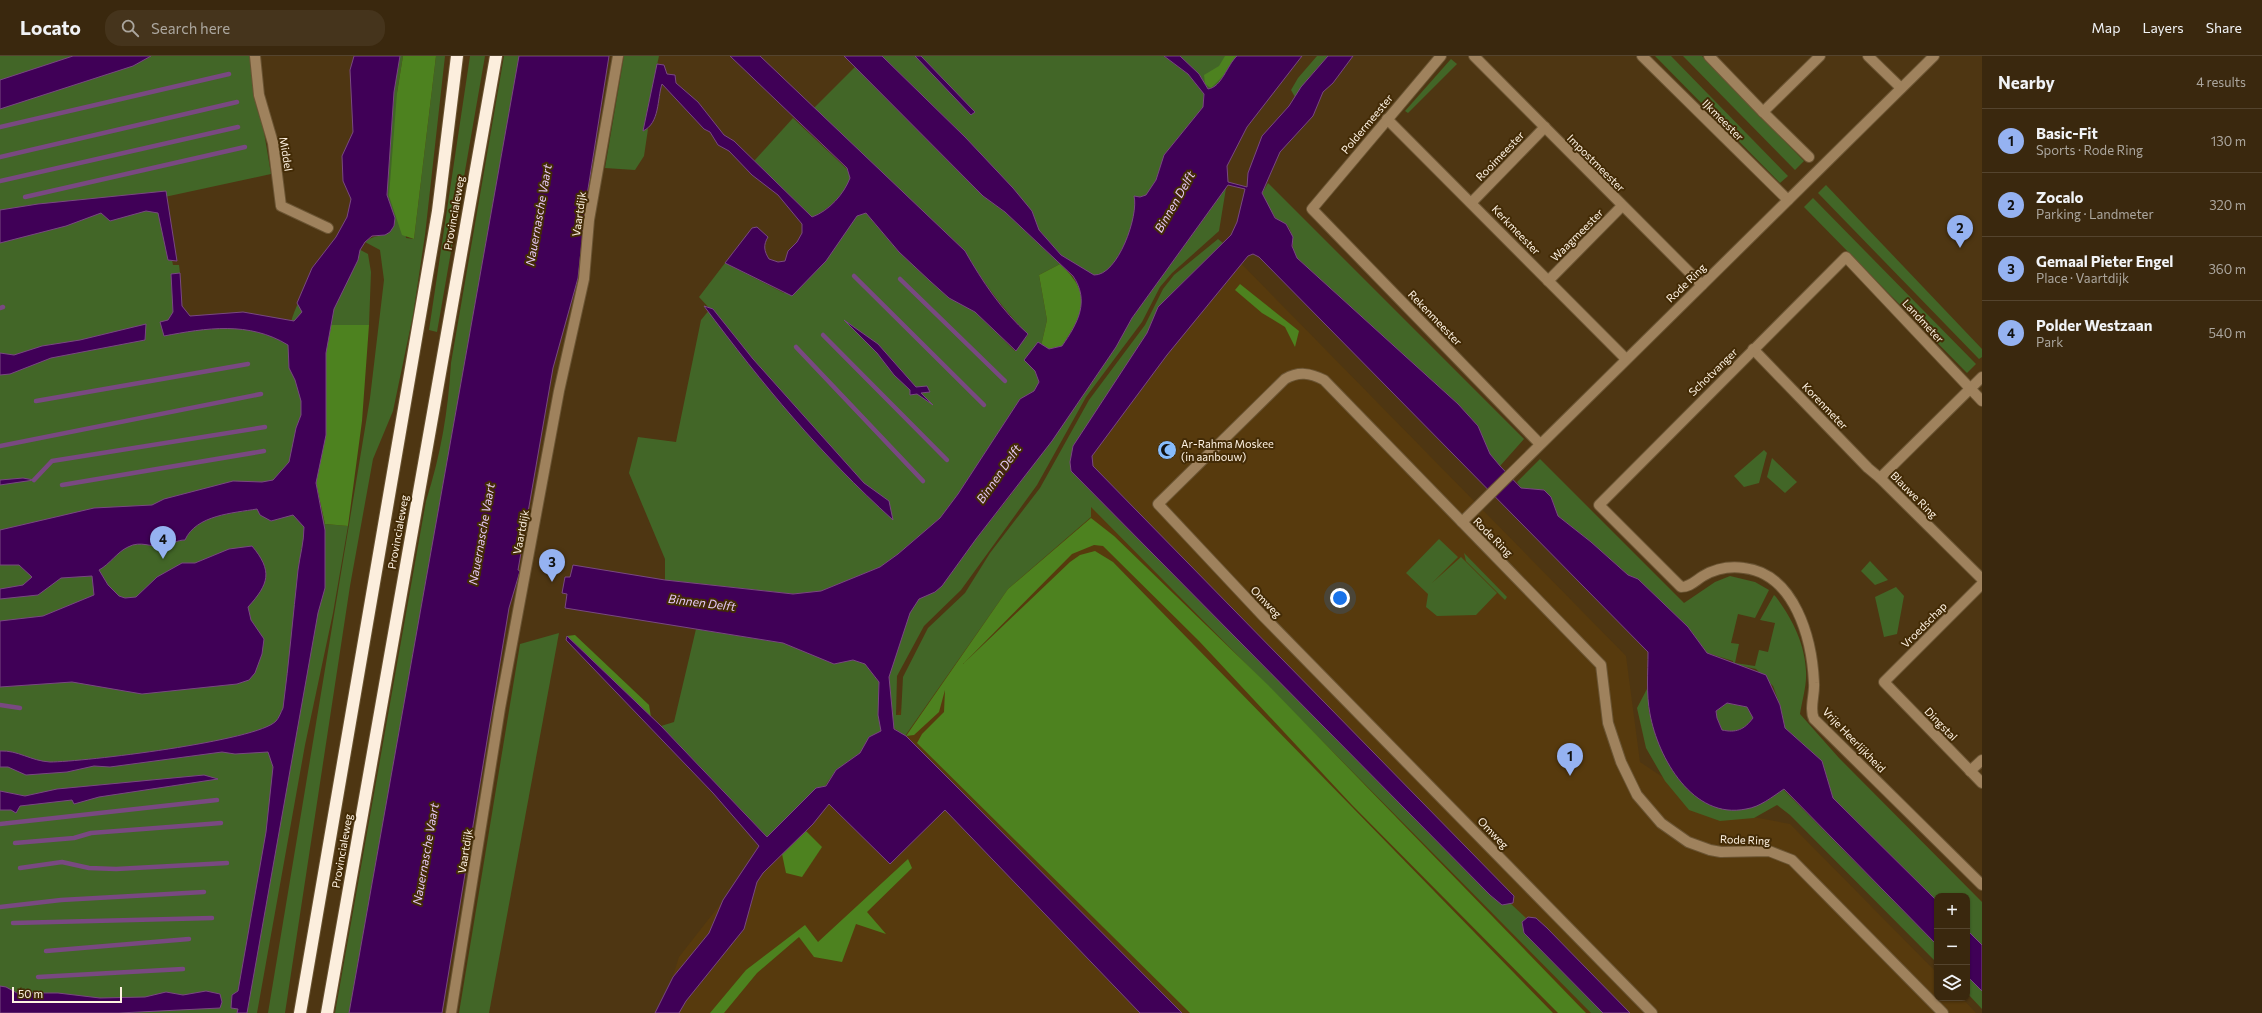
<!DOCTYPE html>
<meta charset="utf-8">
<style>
body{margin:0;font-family:Commissioner,sans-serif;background:#45341c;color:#f1f3f6}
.controls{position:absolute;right:12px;bottom:12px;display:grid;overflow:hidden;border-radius:8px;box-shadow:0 1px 3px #0004}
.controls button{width:36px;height:36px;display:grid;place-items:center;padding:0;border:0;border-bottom:1px solid #54442e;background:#3a280e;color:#f1f3f6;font:20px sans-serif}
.scale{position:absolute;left:12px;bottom:10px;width:110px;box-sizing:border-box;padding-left:4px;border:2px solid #fef2e2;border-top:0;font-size:11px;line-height:14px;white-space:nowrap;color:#fef2e2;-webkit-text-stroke:3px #432b06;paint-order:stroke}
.you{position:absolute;left:1340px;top:542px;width:14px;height:14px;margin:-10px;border:3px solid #fff;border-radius:50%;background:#1a73e8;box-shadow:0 0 0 6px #1a73e833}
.badge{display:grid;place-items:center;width:26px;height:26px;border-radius:50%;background:#95b2f1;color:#111;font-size:13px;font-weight:700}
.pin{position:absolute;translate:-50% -33px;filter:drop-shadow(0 1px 2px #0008)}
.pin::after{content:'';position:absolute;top:21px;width:14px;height:12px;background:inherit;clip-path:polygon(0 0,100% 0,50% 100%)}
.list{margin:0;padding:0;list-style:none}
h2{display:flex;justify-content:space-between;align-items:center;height:52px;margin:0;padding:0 16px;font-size:17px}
h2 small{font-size:13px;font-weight:400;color:#aba69e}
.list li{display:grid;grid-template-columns:26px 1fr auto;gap:12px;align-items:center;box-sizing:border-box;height:64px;padding:0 16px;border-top:1px solid #54442e}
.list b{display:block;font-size:15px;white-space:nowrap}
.list p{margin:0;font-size:13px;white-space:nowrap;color:#aba69e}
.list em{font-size:13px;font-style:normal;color:#aba69e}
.icon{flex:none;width:22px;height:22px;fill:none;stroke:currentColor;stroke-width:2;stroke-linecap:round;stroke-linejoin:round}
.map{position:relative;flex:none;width:1982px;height:957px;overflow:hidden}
header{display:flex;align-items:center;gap:24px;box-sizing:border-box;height:56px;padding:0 20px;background:#3a280e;border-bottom:1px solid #54442e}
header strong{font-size:19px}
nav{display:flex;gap:22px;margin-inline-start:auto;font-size:14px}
.search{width:280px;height:36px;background:#45341c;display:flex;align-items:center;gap:10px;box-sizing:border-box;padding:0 14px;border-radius:16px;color:#aba69e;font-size:15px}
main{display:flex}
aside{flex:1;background:#3a280e}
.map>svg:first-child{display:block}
.built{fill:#573a0d}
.green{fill:#426627}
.forest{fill:#4d821f}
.water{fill:#400057;stroke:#794981;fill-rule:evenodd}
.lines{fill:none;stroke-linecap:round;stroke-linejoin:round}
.stream{stroke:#794981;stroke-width:4.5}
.minor-casing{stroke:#6a5433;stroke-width:12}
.highway-casing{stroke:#6a5433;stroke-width:14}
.minor{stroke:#9f825d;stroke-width:10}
.highway{stroke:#fceedd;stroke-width:12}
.labels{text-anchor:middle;stroke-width:4;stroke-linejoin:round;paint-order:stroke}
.street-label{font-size:11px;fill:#fef2e2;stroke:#432b06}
.poi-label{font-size:11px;fill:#fef2e2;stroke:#432b06;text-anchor:start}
.water-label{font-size:12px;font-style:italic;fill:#e6c9f6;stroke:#432b06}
</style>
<header>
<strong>Locato</strong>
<div class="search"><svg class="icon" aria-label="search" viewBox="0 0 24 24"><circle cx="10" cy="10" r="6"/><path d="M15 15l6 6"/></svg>Search here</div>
<nav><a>Map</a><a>Layers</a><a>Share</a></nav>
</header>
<main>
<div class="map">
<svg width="1982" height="957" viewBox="0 0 1982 957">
<rect width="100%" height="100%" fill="#4e3612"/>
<!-- built -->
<polygon class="built" points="1222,188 1626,600 1640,706 1711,753 1790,768 1937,917 1937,942 1962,942 1976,957 661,957 679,901 733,832 894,663"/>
<!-- green -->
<g class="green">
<path d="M 0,0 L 252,0 L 257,53 L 263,70 L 271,118 L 160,142 L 173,209 L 179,209 L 180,217 L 176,218 L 185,265 L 290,271 C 293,250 322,201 336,181 L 368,198 L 371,216 L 369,269 L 331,269 L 333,256 L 329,270 L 326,337 L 328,360 L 323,406 L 315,432 L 325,468 L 348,470 L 333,557 L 305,689 L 257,957 L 247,957 L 248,951 L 246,957 L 0,957 Z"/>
<path d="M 400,0 L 403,0 L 397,37 L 406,182 L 414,183 L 436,0 L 445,0 L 425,179 L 413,259 L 393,355 L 373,403 L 350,530 L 285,957 L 268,957 L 370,342 L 384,224 L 380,194 L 365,186 C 373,179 381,181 390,176 L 395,162 L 387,139 L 394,36 Z"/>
<polygon points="470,0 485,0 437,276 429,274"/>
<path d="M 504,0 L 519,0 L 349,957 L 335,957 L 426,445 C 441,398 448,356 451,307 Z"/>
<polygon points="624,0 659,0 643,74 648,73 644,100 635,114 605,112"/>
<path d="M 882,0 L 1164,0 L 1188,18 L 1204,38 L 1203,51 L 1164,99 L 1156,124 L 1150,134 L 1146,139 L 1140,141 L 1135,140 C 1139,159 1118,220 1094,220 L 1061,199 L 1039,174 L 1032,155 L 965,81 Z"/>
<path d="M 1179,0 L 1237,0 C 1227,9 1222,31 1208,33 L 1199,18 Z"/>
<polygon points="1317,0 1328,0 1311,19 1295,41 1291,34 1298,22"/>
<polygon points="1655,0 1671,0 1788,120 1780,127"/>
<polygon points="1683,0 1702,0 1804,105 1795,114"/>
<polygon points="1451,3 1457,8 1408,57 1405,55"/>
<path d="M 855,11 L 983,140 L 1005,156 L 1060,208 L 1039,219 L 1047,264 L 1041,290 L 1038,287 L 1035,315 L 1039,327 L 1034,335 L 1020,343 L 958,438 L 940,462 L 898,498 L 880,511 L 821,535 L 793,538 L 665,524 L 665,503 L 629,417 L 638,381 L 676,386 L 701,264 L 710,253 L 699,241 L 725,207 L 784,237 L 857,159 L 866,157 L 899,196 L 930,225 L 949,242 L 975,256 L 1015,295 L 1028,279 C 1004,253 982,226 965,195 L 814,52 Z"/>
<path d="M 793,62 L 847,113 L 851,122 C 843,139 829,154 812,161 L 754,105 Z"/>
<path d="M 1268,127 L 1524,383 L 1500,410 L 1490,398 L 1478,370 L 1458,348 L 1297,202 C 1290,192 1295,178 1287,169 C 1284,166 1279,166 1276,162 C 1270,156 1265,145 1262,137 Z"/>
<polygon points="1826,129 1982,293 1982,301 1979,303 1818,137"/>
<polygon points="1226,132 1219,175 1172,217 1160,231 1142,266 1086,341 1037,429 961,534 924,570 897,620 896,659 901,659 903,621 928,572 965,537 990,497 1040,432 1089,344 1145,269 1163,233 1174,219 1218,183 1223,187 1158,251 1147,277 1073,390 1070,406 1071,415 1490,839 1502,848 1510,847 1526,862 1522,866 1524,877 1603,957 1591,957 1091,451 1091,461 1008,533 905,680 894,672 889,621 909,557 919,543 935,536 942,530 976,483 1010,440 1081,343 1116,291 1132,262"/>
<polygon points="1813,142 1976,308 1967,317 1804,151"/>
<polygon points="1764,394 1767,397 1759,427 1744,431 1734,420"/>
<polygon points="1772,402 1797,426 1785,437 1767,421"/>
<path d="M 1540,403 L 1684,547 L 1715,526 L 1730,520 L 1755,526 L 1769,534 L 1755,562 L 1738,558 L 1731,587 L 1739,588 L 1735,607 L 1755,610 L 1759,594 L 1768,596 L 1775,567 L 1760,564 L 1774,539 L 1776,541 C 1792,562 1805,588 1806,615 C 1807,629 1802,645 1800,658 L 1839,702 L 1982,846 L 1982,889 L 1967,874 L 1967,840 L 1937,840 L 1937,845 L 1833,742 L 1822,705 L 1785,672 L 1780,649 L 1773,630 L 1756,613 L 1733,608 L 1733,605 L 1707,597 L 1688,571 L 1638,523 L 1628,519 L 1591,486 L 1558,460 L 1551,441 L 1544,434 L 1521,432 L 1517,426 Z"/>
<polygon points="1439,483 1458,501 1432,527 1461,501 1497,537 1476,559 1437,560 1426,551 1428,538 1406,517"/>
<polygon points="1464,497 1507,541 1505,544 1466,505"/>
<polygon points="1870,505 1888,524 1875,529 1861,515"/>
<polygon points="1896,531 1904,540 1897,578 1884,581 1875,541"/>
<polygon points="696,573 783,587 834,608 853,604 865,608 879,626 878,659 881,675 869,681 860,697 836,714 825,730 816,732 767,781 661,670 674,666"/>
<polygon points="559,577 489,957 459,957 520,588"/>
<polygon points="1648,631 1649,657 1767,745 1783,733 1937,889 1937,907 1790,759 1777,749 1754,762 1720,765 1689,754 1665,725 1646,692 1637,652"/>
<path d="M 1727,647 L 1747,651 L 1753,662 C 1745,674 1736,677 1722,674 L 1717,662 L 1716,655 Z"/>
<polygon points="1967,920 1982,935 1982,953 1967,937"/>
</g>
<!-- forest -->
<g class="forest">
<polygon points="403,0 436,0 414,183 402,179 389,140 397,37"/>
<polygon points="1225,0 1237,0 1223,20 1211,32 1205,28 1204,19 1219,10"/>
<path d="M 1060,208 C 1092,237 1085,256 1062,290 L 1049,293 L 1041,290 L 1047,264 L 1039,219 Z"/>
<polygon points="1240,228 1299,275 1295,291 1285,271 1262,257 1235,234"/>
<polygon points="331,269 369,269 362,365 348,470 325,468 316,427 326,379 326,297"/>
<polygon points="1091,462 1114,480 1268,629 1586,957 1558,957 1352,749 1199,585 1103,490 1094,489 1072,498 963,608 1070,506 1080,499 1095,495 1113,506 1553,957 1190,957 917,687 922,678 944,656 945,634 939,656 914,679 906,680 1008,533"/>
<polygon points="575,579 649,649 651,661 567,580"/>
<polygon points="806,775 822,791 802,821 786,817 782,798"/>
<polygon points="908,803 912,812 867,856 886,878 856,868 842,906 814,901 799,881 757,917 724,957 710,957 746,914 805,869 818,886"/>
</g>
<!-- water -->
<g class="water">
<polygon points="73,0 151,0 133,10 0,53 0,24"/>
<path d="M 354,0 L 400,0 L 394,36 L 387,139 L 395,162 L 394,170 L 390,176 L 385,179 L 372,180 L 365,186 L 360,194 L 358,204 L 334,253 L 326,297 L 326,379 L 316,427 L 325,474 L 325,532 L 318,557 L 247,957 L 237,957 L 238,953 L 231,952 L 232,939 L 238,935 L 266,776 L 273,711 L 268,696 L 235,698 L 222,696 L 110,711 L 94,710 L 67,716 L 26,719 L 8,711 L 0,711 L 0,695 C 18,694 31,705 50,706 C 82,706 258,685 276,665 C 279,662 281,656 283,652 C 289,606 293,560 298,514 C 300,499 304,486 304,471 L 293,459 L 271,465 L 260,459 L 257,453 C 233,457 196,459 185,484 C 177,484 172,488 164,490 C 151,492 141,484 128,491 C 117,496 110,508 99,514 L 108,529 L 119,540 L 125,542 L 136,541 L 157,521 L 182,507 L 195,507 L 229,493 L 252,490 C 273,515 269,528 248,551 L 251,564 L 264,583 L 262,598 L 255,617 L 249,624 L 237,628 L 142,638 L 72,626 L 0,631 L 0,565 L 43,560 L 94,539 L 92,520 L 61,522 L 38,539 L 0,543 L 0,533 L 23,529 L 32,521 L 19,509 L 0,509 L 0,474 L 94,452 L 152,449 L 164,443 L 233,425 L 262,426 L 273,424 L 289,406 L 296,372 L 301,359 L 301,345 L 295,324 L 289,312 L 288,289 C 249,265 206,272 164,280 L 160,266 L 168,264 L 173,256 L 171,218 L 180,217 L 182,250 L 190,260 L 243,256 L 294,265 L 302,256 L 297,247 L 312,212 L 336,181 L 347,161 L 351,143 L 343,125 L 342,100 L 353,76 L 350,14 Z"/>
<polygon points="519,0 609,0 588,133 578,222 553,312 518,514 520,515 509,552 442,957 349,957"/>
<path d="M 730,0 L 760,0 L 965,195 C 982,225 1002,255 1028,278 L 1016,295 L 975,256 L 949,242 L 930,225 L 899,196 L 866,157 L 857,160 L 826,205 L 792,240 L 725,207 L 752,172 L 757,171 L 768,181 C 763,189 764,195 769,203 L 778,206 L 785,205 L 788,195 L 797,186 L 802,177 L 802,168 L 778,139 L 752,119 L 729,95 L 718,89 L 710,76 L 704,73 L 662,28 C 657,43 660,67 643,75 L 657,8 L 664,9 L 667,18 L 675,19 L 676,27 L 698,46 L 724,79 L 734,85 L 812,161 C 829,155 844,138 850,122 L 847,112 Z"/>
<path d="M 844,0 L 882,0 L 965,81 L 1013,132 L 1032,155 L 1039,174 L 1061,199 L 1094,219 C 1118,220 1139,159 1134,140 L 1140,141 L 1146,139 L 1156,124 L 1164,99 L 1203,51 L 1204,38 L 1188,18 L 1164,0 L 1180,0 L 1199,18 L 1208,33 C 1222,31 1227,9 1237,0 L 1302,0 L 1247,71 L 1227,110 L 1228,126 L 1247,131 L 1248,117 L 1262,80 L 1289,50 L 1301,31 L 1328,0 L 1353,0 L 1333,27 L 1323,36 L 1313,60 L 1280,96 L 1262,137 L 1275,162 L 1286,168 L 1293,181 L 1292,190 L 1297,202 L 1458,348 L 1478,370 L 1490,398 L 1500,410 L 1521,432 L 1544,434 L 1551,441 L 1558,460 L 1591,486 L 1628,519 L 1638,523 L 1688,571 L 1707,597 L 1766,619 L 1780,649 L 1785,672 L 1822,705 L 1833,742 L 1937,845 L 1937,889 L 1784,733 C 1772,741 1760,751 1746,753 C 1693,764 1658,702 1650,658 C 1646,638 1648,616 1648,596 L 1259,201 L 1253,198 L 1248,200 L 1167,299 L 1092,400 L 1093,410 L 1514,840 L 1513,847 L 1502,849 L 1490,839 L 1071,415 L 1070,406 L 1073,390 L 1147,277 L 1158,251 L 1231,179 L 1237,166 L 1245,133 L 1228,129 L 1132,262 L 1116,291 L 1052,385 L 976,483 L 942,530 L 935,536 L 919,543 L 910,557 L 889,621 L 894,673 L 906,680 L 954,728 L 1182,957 L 1140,957 L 945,754 L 890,808 L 829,748 L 813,768 L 763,817 L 757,826 L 744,873 L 686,945 L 679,957 L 655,957 L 673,921 L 709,877 L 723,844 L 759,790 L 713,737 L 566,584 L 567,580 L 661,670 L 767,781 L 816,732 L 826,730 L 836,714 L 860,697 L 869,681 L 881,675 L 878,659 L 879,626 L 865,608 L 853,604 L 834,608 L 783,587 L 565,552 L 567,538 L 562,537 L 565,521 L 570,521 L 573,509 L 665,524 L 793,538 L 821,535 L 880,511 L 898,498 L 940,462 L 958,438 L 1020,343 L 1034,335 L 1039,326 L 1035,315 L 1024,304 L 1038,286 L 1049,293 L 1062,290 C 1078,267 1090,245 1073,220 L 1005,156 L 983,140 ZM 1727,647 L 1747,651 L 1753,662 C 1744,674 1736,677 1722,674 L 1717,662 L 1716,655 Z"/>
<polygon points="915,0 921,0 975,56 971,59"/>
<polygon points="166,135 177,205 168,204 158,157 146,155 110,165 101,157 66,170 0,187 0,154 38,148"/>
<path d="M 704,250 L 713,253 L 753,303 L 864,427 L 889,445 L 893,464 C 820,398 763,329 704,250 Z"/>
<polygon points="844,264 878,288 916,331 927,330 930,336 921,337 933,349 917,338 910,339 910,334 894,319 877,297"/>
<polygon points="146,268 145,284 51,302 10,318 0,319 0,297 14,299 42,290 80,284"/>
<polygon points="23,422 34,424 0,429 0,424"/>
<polygon points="204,719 218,723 99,741 74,748 72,744 20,750 16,757 11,754 0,754 0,735 25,740 57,733"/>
<polygon points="1528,861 1536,862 1547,872 1630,957 1603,957 1524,877 1522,866"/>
<polygon points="1967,874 1982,889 1982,935 1967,920"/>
<polygon points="0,930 6,931 17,937 58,937 100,942 145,941 166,936 183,939 206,935 220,938 222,946 220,952 119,957 0,957"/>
</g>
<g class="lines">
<!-- stream -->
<g class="stream">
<polyline points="0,71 229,18"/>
<polyline points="0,101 237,46"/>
<polyline points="0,125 238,71"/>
<polyline points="25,141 245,91"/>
<polyline points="854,220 984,349"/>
<polyline points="900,223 1005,325"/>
<polyline points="0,252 3,251"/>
<polyline points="823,279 947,404"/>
<polyline points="796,291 923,425"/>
<polyline points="36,345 248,308"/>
<polyline points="0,390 261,338"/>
<polyline points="34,424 52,405 265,371"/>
<polyline points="62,429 264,395"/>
<polyline points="0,649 20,652"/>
<polyline points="0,768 217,744"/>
<polyline points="15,787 74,782 91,777 221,767"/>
<polyline points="20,812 62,806 89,812 116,813 227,807"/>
<polyline points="0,851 61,844 204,836"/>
<polyline points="13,867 212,862"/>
<polyline points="46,895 189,883"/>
<polyline points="38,921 183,913"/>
</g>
<defs>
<g id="minor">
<polyline points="255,0 259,39 273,87 281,150 328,172"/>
<polyline points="1441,0 1312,153 1540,388"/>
<polyline points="1474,0 1702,229"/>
<polyline points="1642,0 1788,144"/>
<polyline points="1709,0 1763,56 1820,0"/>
<polyline points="1868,0 1901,32"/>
<polyline points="1934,0 1462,466 1601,609 1608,667 1621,706 1637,739 1661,767 1688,786 1710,794 1721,796 1769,795 1792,804 1943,957"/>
<polyline points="1763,56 1809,101"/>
<polyline points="1387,63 1626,303"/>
<polyline points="1472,146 1545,71"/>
<polyline points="1548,225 1622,150"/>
<polyline points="1753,293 1868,412 1880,422"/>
<polyline points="1982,321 1880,422 1982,523"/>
<path d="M 1982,345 L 1846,201 L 1599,449 L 1681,531 C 1690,531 1695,525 1703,520 C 1715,513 1730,510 1744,512 C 1795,518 1812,583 1814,627 C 1815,638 1809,653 1814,663 L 1982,829"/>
<path d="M 1462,466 L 1324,324 C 1310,317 1299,315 1285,323 L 1158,448 L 1263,560 L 1652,957"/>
<polyline points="1982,528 1884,626 1982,727"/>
<polyline points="1970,715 1982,704"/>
<polyline points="451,957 500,652 559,335 584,223 589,164 618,0"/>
</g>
<g id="highway">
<polyline points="300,957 438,155 457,0"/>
<polyline points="327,957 496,0"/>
</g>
</defs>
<!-- minor casing -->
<use href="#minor" class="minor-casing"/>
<!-- highway casing -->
<use href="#highway" class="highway-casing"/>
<!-- minor -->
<use href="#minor" class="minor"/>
<!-- highway -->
<use href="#highway" class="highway"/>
</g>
<!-- icons -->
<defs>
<symbol id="mosque-disc" viewBox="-11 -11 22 22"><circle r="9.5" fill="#86bbfb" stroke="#432b06"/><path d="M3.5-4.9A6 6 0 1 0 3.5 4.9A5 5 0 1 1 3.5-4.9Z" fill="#111"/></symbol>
</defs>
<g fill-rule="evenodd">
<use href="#mosque-disc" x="1156" y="383" width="22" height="22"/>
</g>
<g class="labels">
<!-- street labels -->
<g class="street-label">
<text transform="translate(1723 64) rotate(45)" y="4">IJkmeester</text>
<text transform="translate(1367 68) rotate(-50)" y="4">Poldermeester</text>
<text transform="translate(286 98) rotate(81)" y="4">Middel</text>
<text transform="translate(1500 100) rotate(-46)" y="4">Rooimeester</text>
<text transform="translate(1596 107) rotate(45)" y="4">Impostmeester</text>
<text transform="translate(454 157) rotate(-80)" y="4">Provincialeweg</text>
<text transform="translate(579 158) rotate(-82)" y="4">Vaartdijk</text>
<text transform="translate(1516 174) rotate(46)" y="4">Kerkmeester</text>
<text transform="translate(1577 179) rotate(-45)" y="4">Waagmeester</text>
<text transform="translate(1686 227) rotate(-44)" y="4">Rode Ring</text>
<text transform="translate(1435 262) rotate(46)" y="4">Rekenmeester</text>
<text transform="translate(1923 265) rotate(47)" y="4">Landmeter</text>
<text transform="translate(1713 316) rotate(-44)" y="4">Schotvanger</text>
<text transform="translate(1825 350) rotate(46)" y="4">Korenmeter</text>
<text transform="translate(1914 439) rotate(45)" y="4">Blauwe Ring</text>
<text transform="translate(398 476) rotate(-80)" y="4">Provincialeweg</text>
<text transform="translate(521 476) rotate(-79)" y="4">Vaartdijk</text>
<text transform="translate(1493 481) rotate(45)" y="4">Rode Ring</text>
<text transform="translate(1266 546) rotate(46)" y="4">Omweg</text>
<text transform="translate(1924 569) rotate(-45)" y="4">Vroedschap</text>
<text transform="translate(1941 668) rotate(46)" y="4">Dingstal</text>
<text transform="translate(1854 684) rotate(46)" y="4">Vrije Heerlijkheid</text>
<text transform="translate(1493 777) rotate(46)" y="4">Omweg</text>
<text transform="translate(1745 784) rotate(2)" y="4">Rode Ring</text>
<text transform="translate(342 795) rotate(-80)" y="4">Provincialeweg</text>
<text transform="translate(465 795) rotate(-81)" y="4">Vaartdijk</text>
</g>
<!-- poi labels -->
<g class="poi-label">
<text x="1181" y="392">Ar-Rahma Moskee<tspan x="1181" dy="13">(in aanbouw)</tspan></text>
</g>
<!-- water labels -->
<g class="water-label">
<text transform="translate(1175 146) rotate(-60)" y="4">Binnen Delft</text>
<text transform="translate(539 159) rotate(-80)" y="4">Nauernasche Vaart</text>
<text transform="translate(999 418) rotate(-55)" y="4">Binnen Delft</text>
<text transform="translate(482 478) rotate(-80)" y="4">Nauernasche Vaart</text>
<text transform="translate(702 547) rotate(7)" y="4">Binnen Delft</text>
<text transform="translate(426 798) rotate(-80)" y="4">Nauernasche Vaart</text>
</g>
</g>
</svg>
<div class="controls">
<button>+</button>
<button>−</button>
<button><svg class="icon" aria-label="layers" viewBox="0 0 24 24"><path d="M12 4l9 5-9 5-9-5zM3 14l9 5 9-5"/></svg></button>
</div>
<div class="scale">50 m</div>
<div class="you"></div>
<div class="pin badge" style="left:1570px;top:720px">1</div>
<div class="pin badge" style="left:1960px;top:192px">2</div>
<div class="pin badge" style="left:552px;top:526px">3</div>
<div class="pin badge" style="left:163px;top:503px">4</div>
</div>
<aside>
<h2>Nearby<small>4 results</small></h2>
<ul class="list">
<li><span class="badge">1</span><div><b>Basic-Fit</b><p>Sports · Rode Ring</p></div><em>130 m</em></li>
<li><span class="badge">2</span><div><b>Zocalo</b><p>Parking · Landmeter</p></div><em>320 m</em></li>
<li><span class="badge">3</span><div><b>Gemaal Pieter Engel</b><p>Place · Vaartdijk</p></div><em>360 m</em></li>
<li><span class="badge">4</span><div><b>Polder Westzaan</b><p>Park</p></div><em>540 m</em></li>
</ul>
</aside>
</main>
